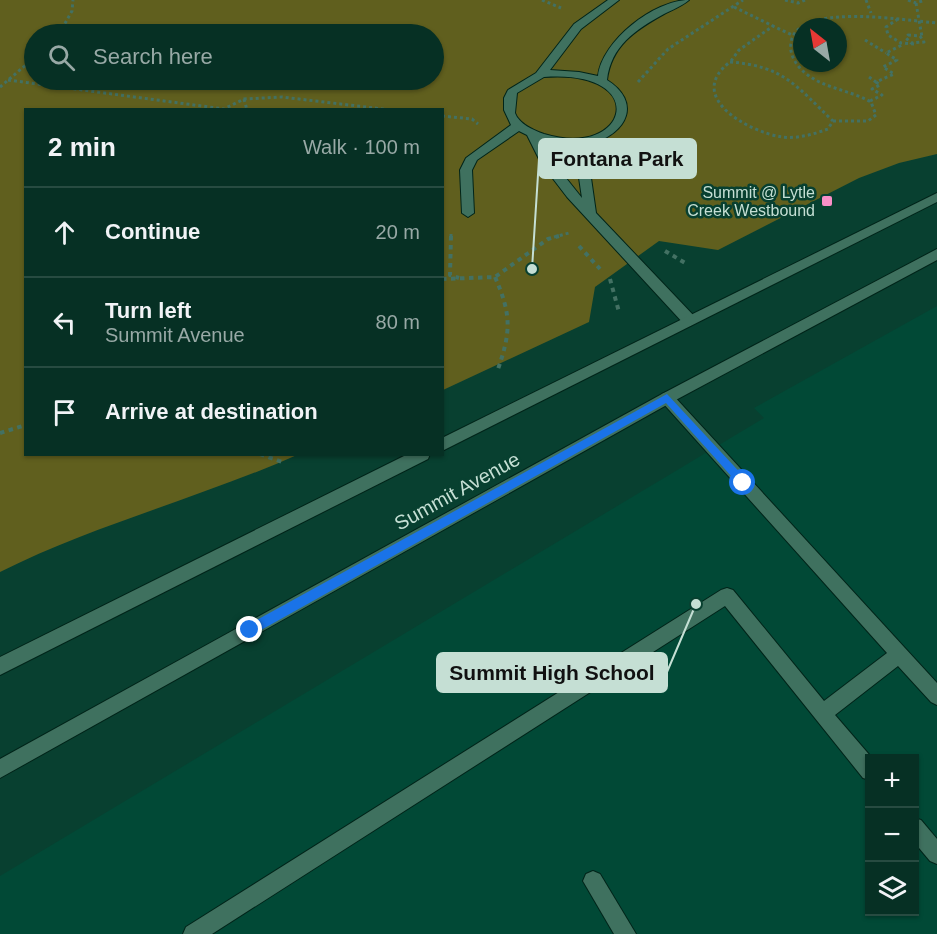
<!DOCTYPE html>
<meta charset="utf-8">
<style>
body{margin:0;font-family:Arial,sans-serif;background:#143c31;color:#f1f3f6}
.controls{position:absolute;right:18px;bottom:18px;display:grid;overflow:hidden;border-radius:0px;box-shadow:0 2px 4px #0004}
.controls button{width:54px;height:54px;display:grid;place-items:center;padding:0;border:0;border-bottom:2px solid #274b41;background:#063024;color:#f1f3f6;font:30px sans-serif}
.compass{position:absolute;left:793px;top:18px;width:54px;height:54px;border-radius:50%;background:#063024;box-shadow:0 2px 4px #0004;rotate:329deg}
.stop{position:absolute;width:18px;height:18px;margin:-14px;border:4px solid #1a73e8;border-radius:50%;background:#fff}
.stop.end{background:#1a73e8;border-color:#fff;box-shadow:0 2px 6px #0008}
.list{margin:0;padding:0;list-style:none}
h2{display:flex;justify-content:space-between;align-items:center;height:78px;margin:0;padding:0 24px;font-size:26px}
h2 small{font-size:20px;font-weight:400;color:#98a9a6}
.list li{display:grid;grid-template-columns:39px 1fr auto;gap:18px;align-items:center;box-sizing:border-box;height:90px;padding:0 24px;border-top:2px solid #274b41}
.list b{display:block;font-size:22px;white-space:nowrap}
.list p{margin:0;font-size:20px;white-space:nowrap;color:#98a9a6}
.list em{font-size:20px;font-style:normal;color:#98a9a6}
.icon{flex:none;width:33px;height:33px;fill:none;stroke:currentColor;stroke-width:2;stroke-linecap:round;stroke-linejoin:round}
.map{position:relative;flex:none;width:937px;height:934px;overflow:hidden}
.search{position:absolute;background:#063024;box-shadow:0 2px 4px #0004;left:24px;top:24px;width:420px;height:66px;display:flex;align-items:center;gap:15px;box-sizing:border-box;padding:0 21px;border-radius:33px;color:#98a9a6;font-size:22px}
.panel{position:absolute;background:#063024;box-shadow:0 2px 4px #0004;left:24px;top:108px;width:420px;height:348px;border-radius:0px}
.map>svg:first-child{display:block}
.built{fill:#014936;fill-rule:evenodd}
.green{fill:#605f1e;fill-rule:evenodd}
.lines{fill:none;stroke-linecap:round;stroke-linejoin:round}
.lane-casing{stroke:#002419;stroke-width:2}
.secondary-casing{stroke:#002419;stroke-width:2}
.path-far1{stroke:#437163;stroke-width:3;stroke-dasharray:3 3;stroke-linecap:butt}
.path{stroke:#437163;stroke-width:4;stroke-dasharray:4.5 4.5;stroke-linecap:butt}
.lane{fill:#3f715f;fill-rule:evenodd}
.secondary{fill:#3f715f;fill-rule:evenodd}
.route{fill:#1a73e8}
.poi-dot{fill:#fa8fc7;stroke:#084030;stroke-width:2}
.labels{text-anchor:middle;stroke-width:5;stroke-linejoin:round;paint-order:stroke}
.far-poi-label{font-size:16px;fill:#c5dfd4;stroke:#084030;text-anchor:end}
.street-label{font-size:20px;fill:#c5dfd4;stroke:#084030}
.leader{fill:none;stroke:#c5dfd4;stroke-width:2}
.callout-dot{fill:#c5dfd4;stroke:#084030;stroke-width:2}
.callout{fill:#c5dfd4;stroke:#c5dfd4;stroke-width:2}
.callout-label{font-size:21px;text-anchor:middle;font-weight:bold;fill:#111}
</style>
<div class="map">
<svg width="937" height="934" viewBox="0 0 937 934">
<rect width="100%" height="100%" fill="#084030"/>
<!-- built -->
<path class="built" d="M 937,306 L 937,934 L 0,934 L 0,876 L 764,418 L 754,408 ZM 870,758 L 914,758 L 914,912 L 870,912 Z"/>
<!-- green -->
<path class="green" d="M 0,0 L 937,0 L 937,154 L 899,163 L 859,178 L 718,250 L 659,241 L 595,287 L 589,322 L 443,390 L 442,110 L 26,110 L 26,454 L 297,455 C 200,498 96,524 0,572 ZM 802,27 L 838,27 L 838,63 L 802,63 ZM 34,34 L 434,34 L 434,80 L 34,80 Z"/>
<g class="lines">
<defs>
<g id="lane">
<path d="M 608,0 L 619,0 L 581,29 L 550,70 L 579,72 L 598,76 C 602,41 654,0 689,0 C 682,6 672,10 664,14 C 635,30 611,46 607,80 C 642,102 627,133 593,143 L 590,171 L 596,213 L 695,317 L 697,321 L 690,326 L 685,325 L 567,197 L 541,163 L 527,135 L 519,131 L 477,160 L 472,170 L 474,213 L 468,217 L 462,213 L 460,170 L 466,158 L 511,125 L 504,110 L 504,98 L 508,90 L 536,73 L 574,24 ZM 544,77 C 652,69 629,160 544,134 C 533,130 519,124 515,113 L 517,93 ZM 540,140 L 560,144 L 582,145 L 578,171 L 582,198 L 550,158 Z"/>
<polygon points="667,392 672,394 937,683 937,705 931,702 898,666 835,715 872,758 870,758 870,780 863,778 725,606 212,934 183,934 186,927 721,590 727,588 733,590 824,701 887,653 662,402 660,398 662,394"/>
<polygon points="914,818 921,820 937,839 937,864 930,861 914,842"/>
<polygon points="593,871 600,874 636,934 614,934 583,881 586,874"/>
</g>
<g id="secondary">
<polygon points="937,193 937,202 442,451 442,438"/>
<polygon points="937,249 937,260 672,402 0,778 0,759 662,394"/>
<polygon points="408,454 430,454 428,459 0,675 0,657"/>
</g>
</defs>
<!-- lane casing -->
<use href="#lane" class="lane-casing"/>
<!-- secondary casing -->
<use href="#secondary" class="secondary-casing"/>
<!-- path-far1 -->
<g class="path-far1">
<polyline points="542,0 561,8"/>
<polyline points="785,0 798,3 805,0"/>
<polyline points="866,0 871,13"/>
<polyline points="908,0 916,3 925,0"/>
<polyline points="916,3 922,37"/>
<polyline points="734,7 773,26"/>
<polyline points="898,19 886,27 888,35 901,43 915,44"/>
<polyline points="59,34 72,11 73,0"/>
<polygon points="908,35 920,36 924,42 911,43 906,38"/>
<polyline points="865,40 886,53"/>
<polyline points="731,61 739,50 773,26 792,35"/>
<path d="M 730,62 C 784,66 796,86 833,121 L 828,129 C 814,134 798,139 782,137 C 749,132 684,97 730,62 Z"/>
<polyline points="869,77 876,82 894,74 883,67 897,60 886,53 904,44"/>
<polyline points="8,80 224,109 244,99 282,97 391,110"/>
<polyline points="638,82 668,49 743,0"/>
<polyline points="0,87 34,58"/>
<polyline points="244,99 247,110"/>
<polyline points="870,101 882,95 872,89 880,85 876,82"/>
<polyline points="442,116 472,119 478,124"/>
<path d="M 833,121 L 868,121 L 876,115 L 871,102 C 850,90 822,88 804,72 C 796,65 789,54 791,43 C 796,1 908,21 937,23"/>
<polyline points="451,237 451,231"/>
<polyline points="554,237 569,233"/>
</g>
<!-- path -->
<g class="path">
<polyline points="451,236 450,275 459,278"/>
<polyline points="579,246 600,269"/>
<polyline points="665,251 687,264"/>
<path d="M 495,277 C 512,316 511,332 497,372"/>
<polyline points="442,279 495,277 548,239 559,236"/>
<polyline points="610,279 619,312"/>
<polyline points="0,433 26,425"/>
<polyline points="260,454 285,463"/>
</g>
<!-- lane -->
<use href="#lane" class="lane"/>
<!-- secondary -->
<use href="#secondary" class="secondary"/>
</g>
<!-- route -->
<polygon class="route" points="667,394 747,480 747,486 740,486 666,403 254,634 246,634 246,626"/>
<!-- markers -->
<rect class="poi-dot" x="821" y="195" width="12" height="12" rx="3"/>
<g class="labels">
<!-- far-poi labels -->
<g class="far-poi-label">
<text x="815" y="198">Summit @ Lytle<tspan x="815" dy="18">Creek Westbound</tspan></text>
</g>
<!-- street labels -->
<g class="street-label">
<text transform="translate(457 491) rotate(-29)" y="7">Summit Avenue</text>
</g>
</g>
<!-- callouts -->
<path class="leader" d="M532 269L539 159M696 604L667 672"/>
<g class="callout-dot">
<circle cx="532" cy="269" r="6"/>
<circle cx="696" cy="604" r="6"/>
</g>
<g class="callout">
<rect x="539" y="139" width="157" height="39" rx="6"/>
<rect x="437" y="653" width="230" height="39" rx="6"/>
</g>
<g class="callout-label">
<text x="617" y="166">Fontana Park</text>
<text x="552" y="680">Summit High School</text>
</g>
</svg>
<div class="controls">
<button>+</button>
<button>−</button>
<button><svg class="icon" aria-label="layers" viewBox="0 0 24 24"><path d="M12 4l9 5-9 5-9-5zM3 14l9 5 9-5"/></svg></button>
</div>
<svg class="compass" viewBox="-18 -18 36 36"><path d="M0-13l5 13h-10z" fill="#e53935"/><path d="M0 13l5-13h-10z" fill="#98a9a6"/></svg>
<div class="stop" style="left:743px;top:483px"></div>
<div class="stop end" style="left:250px;top:630px"></div>
<div class="search"><svg class="icon" aria-label="search" viewBox="0 0 24 24"><circle cx="10" cy="10" r="6"/><path d="M15 15l6 6"/></svg>Search here</div>
<section class="panel">
<h2>2 min<small>Walk · 100 m</small></h2>
<ul class="list">
<li><svg class="icon" aria-label="ahead" viewBox="0 0 24 24"><path d="M12 20V5M6 11l6-6 6 6"/></svg><div><b>Continue</b></div><em>20 m</em></li>
<li><svg class="icon" aria-label="left" viewBox="0 0 24 24"><path d="M17 20v-9H6M10 6l-5 5 5 5"/></svg><div><b>Turn left</b><p>Summit Avenue</p></div><em>80 m</em></li>
<li><svg class="icon" aria-label="arrive" viewBox="0 0 24 24"><path d="M6 21V4h12l-3 4 3 4H6"/></svg><div><b>Arrive at destination</b></div></li>
</ul>
</section>
</div>
